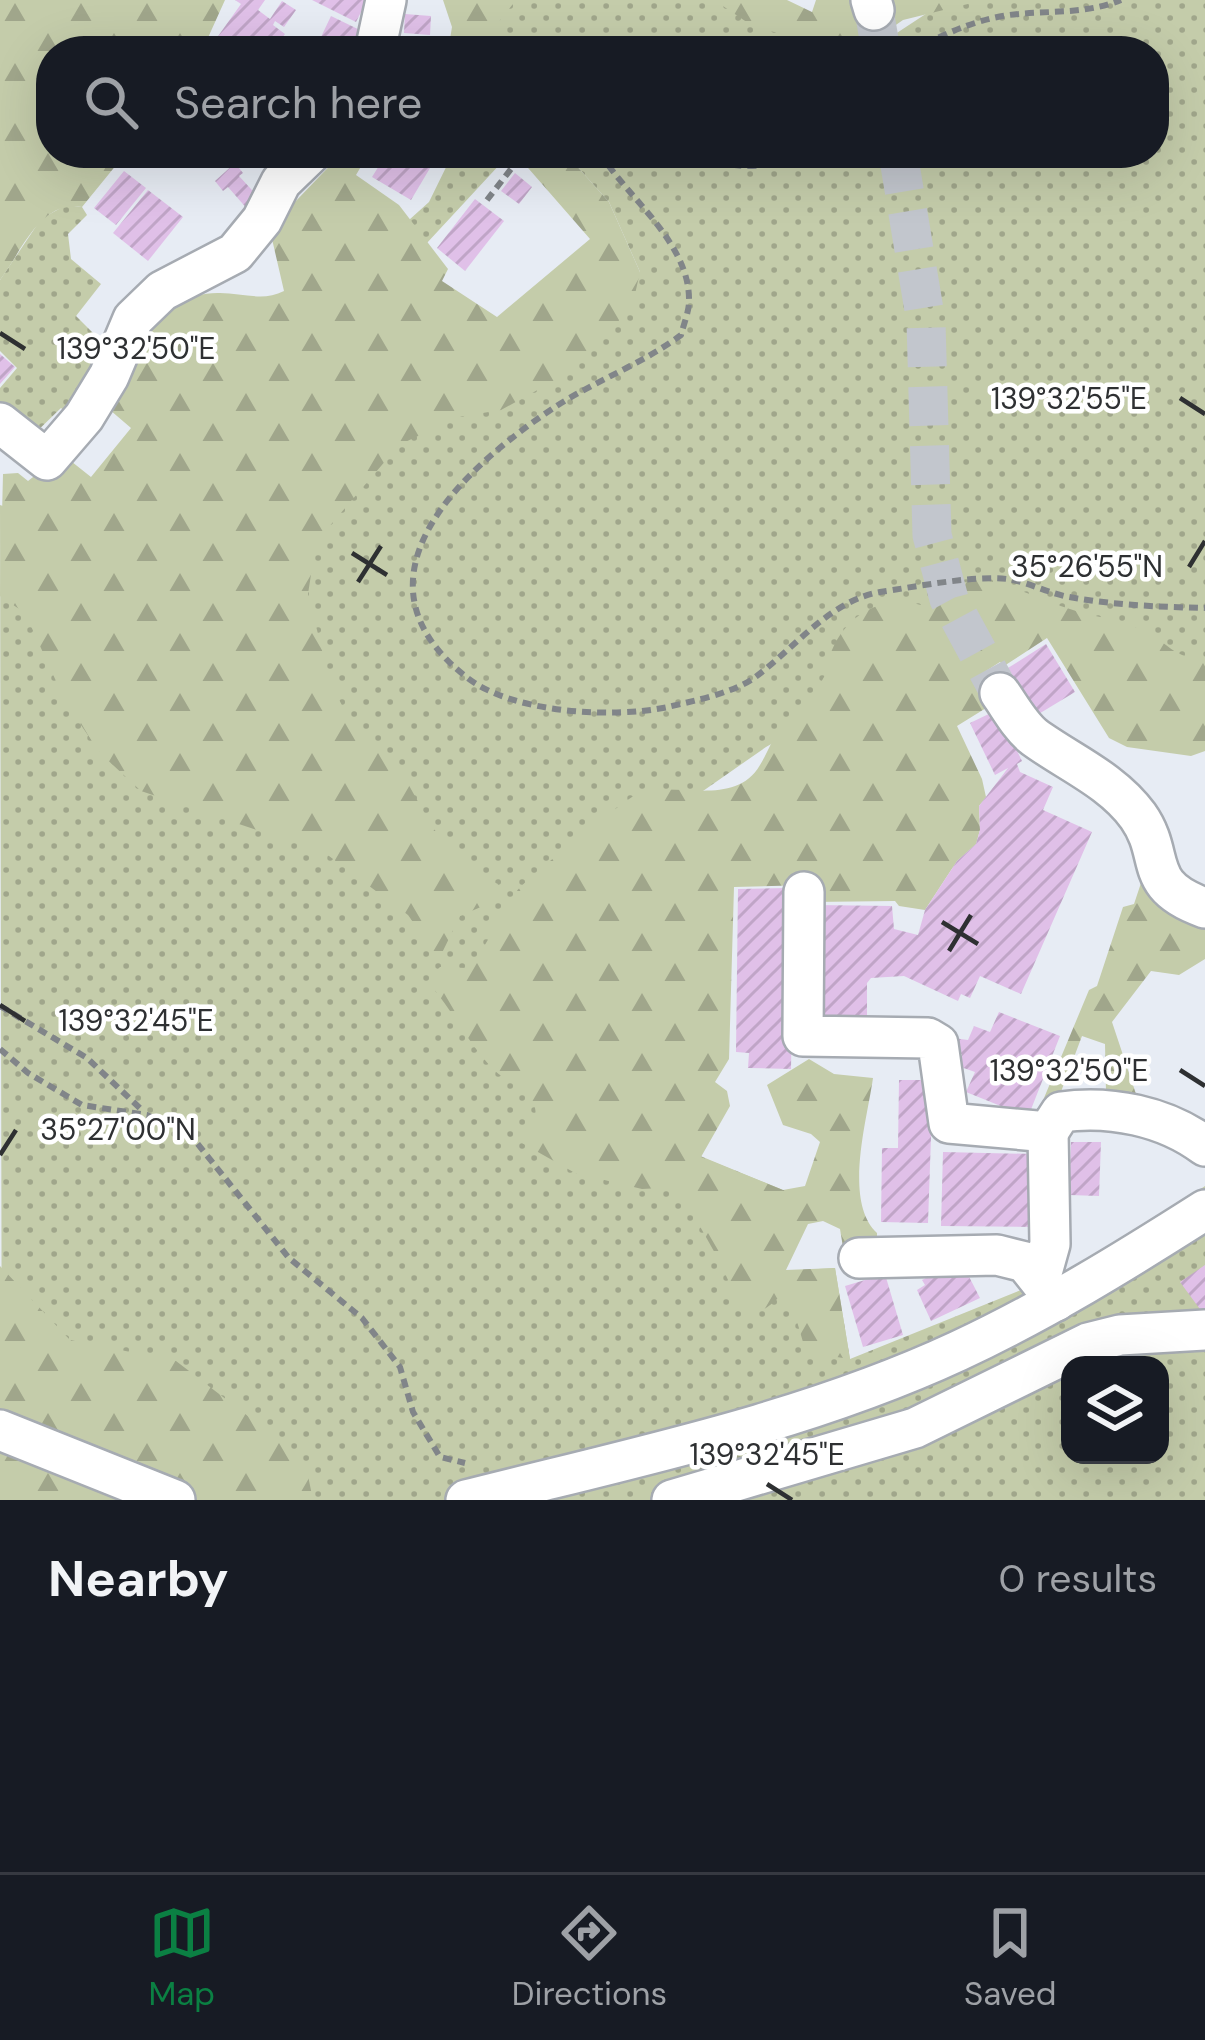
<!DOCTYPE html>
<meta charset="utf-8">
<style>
body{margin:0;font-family:"DM Sans",sans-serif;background:#20242c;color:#f1f3f6}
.controls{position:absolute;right:36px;bottom:36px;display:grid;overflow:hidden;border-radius:24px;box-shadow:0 12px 48px #0002}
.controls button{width:108px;height:108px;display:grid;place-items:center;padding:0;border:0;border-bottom:3px solid #363941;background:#171b24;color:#f1f3f6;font:60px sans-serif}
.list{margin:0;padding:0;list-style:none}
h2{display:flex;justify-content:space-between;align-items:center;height:156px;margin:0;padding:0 48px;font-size:51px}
h2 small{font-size:39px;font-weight:400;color:#9ea1a6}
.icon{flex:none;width:66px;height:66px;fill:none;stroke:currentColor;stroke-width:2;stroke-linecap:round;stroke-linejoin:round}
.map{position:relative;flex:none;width:1205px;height:1500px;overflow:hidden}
.search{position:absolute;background:#171b24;box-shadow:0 12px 48px #0002;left:36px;right:36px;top:36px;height:132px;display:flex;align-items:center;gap:30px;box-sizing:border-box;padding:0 42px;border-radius:48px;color:#9ea1a6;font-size:45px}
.sheet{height:372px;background:#171b24}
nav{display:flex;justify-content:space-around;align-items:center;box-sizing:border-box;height:168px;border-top:3px solid #363941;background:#171b24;font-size:33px;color:#9ea1a6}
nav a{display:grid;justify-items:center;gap:6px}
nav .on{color:#0b8043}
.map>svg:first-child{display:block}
.grass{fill:url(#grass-dots);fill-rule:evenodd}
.forest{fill:url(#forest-firs)}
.building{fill:url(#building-hatch)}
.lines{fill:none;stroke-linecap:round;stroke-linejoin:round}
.minor-tunnel{stroke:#c2c6cd;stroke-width:39;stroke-dasharray:39 20;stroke-linecap:butt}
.minor-casing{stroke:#a6abb2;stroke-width:44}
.path{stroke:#818589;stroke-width:6;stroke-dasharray:9 6;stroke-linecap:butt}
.minor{stroke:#fff;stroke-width:39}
.ticks{fill:none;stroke:#2e3032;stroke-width:4.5}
.ticks-label{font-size:30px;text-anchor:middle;fill:#2e3032;stroke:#fff;stroke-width:9;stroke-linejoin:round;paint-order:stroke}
</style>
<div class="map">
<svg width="1205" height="1500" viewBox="0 0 1205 1500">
<defs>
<pattern id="grass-dots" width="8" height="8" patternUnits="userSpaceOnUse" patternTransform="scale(3)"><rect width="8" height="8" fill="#c4ccaa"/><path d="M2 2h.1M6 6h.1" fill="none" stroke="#a0a68b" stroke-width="1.8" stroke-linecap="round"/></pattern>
<pattern id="forest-firs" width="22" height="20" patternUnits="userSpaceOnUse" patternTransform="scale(3)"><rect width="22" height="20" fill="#c4ccaa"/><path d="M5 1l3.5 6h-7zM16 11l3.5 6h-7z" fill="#a0a68b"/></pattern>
<pattern id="building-hatch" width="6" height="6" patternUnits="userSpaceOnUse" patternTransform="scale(3)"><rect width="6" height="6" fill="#e0c0e8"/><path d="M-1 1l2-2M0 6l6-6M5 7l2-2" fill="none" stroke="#c0a5c7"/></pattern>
</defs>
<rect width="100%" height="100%" fill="#e7ecf4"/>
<!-- grass -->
<g class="grass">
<path d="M 479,0 L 753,0 L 799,30 L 877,46 L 947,0 L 1205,0 L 1205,680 L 1006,612 L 766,747 L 703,791 L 693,1153 L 783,1190 L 784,1271 L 835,1268 L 850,1359 L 1093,1261 L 1205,1186 L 1205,1500 L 2,1500 L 0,505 L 124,547 L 640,272 L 609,202 L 565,153 L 1154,153 L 1154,51 L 468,51 ZM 1070,1365 L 1160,1365 L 1160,1455 L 1070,1455 Z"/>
<polygon points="453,153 494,153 502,162 426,244 409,220 429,202"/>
<polygon points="66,205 82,207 87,215 68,234 71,259 101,284 76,316 101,341 128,304 77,422 61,408 29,439 0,416 0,388 17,368 0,351 0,280 41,219"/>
</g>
<!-- forest -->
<g class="forest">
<path d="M 0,0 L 225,0 L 202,51 L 51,51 L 51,153 L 126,153 L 82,207 C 40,200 22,251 0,280 Z"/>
<polygon points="443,0 516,0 487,37 486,51 448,51 452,27"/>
<polygon points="714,0 787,0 812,12 816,0 984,0 903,20 877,38 790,36 754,27"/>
<path d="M 342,153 L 369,153 L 356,175 L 399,205 L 448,269 L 442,281 L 497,317 L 590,239 L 515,153 L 565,153 L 609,202 L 640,272 L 633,303 L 600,344 L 563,376 L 501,410 L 458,417 L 399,445 L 316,542 L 308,594 L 330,682 L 348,717 L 401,771 L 432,827 L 473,873 L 498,884 L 490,903 L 460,916 L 439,959 L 408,915 L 325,853 L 141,791 L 100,753 L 66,703 L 25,613 L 0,596 L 3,474 L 18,473 L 28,481 L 62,454 L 91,477 L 131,428 L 103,404 C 128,359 158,291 220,293 C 243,293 263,302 284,291 L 272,239 L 294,203 Z"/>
<path d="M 979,579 C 1014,585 1043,601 1076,611 C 1100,618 1127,621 1148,633 C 1173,647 1172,657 1205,659 L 1205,751 L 1191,756 L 1127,747 L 1109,738 L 1047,638 L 1004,666 L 1000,662 L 986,671 L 999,700 L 957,726 L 982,779 L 986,797 L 979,806 L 980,830 L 976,844 L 957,861 L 925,910 L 899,906 L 895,901 L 812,902 L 810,885 L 734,887 L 729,1059 L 715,1082 L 727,1091 L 730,1106 L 701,1157 L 783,1190 L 805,1186 L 820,1142 L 811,1134 L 783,1125 L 767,1085 L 809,1059 L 834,1074 L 873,1078 C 867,1121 843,1201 877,1233 L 877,1246 L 843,1247 L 840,1229 L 823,1221 L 808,1224 L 786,1270 L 835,1268 L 850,1359 L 810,1353 L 803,1342 L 791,1301 L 782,1295 C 773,1302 762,1315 749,1312 C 739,1309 736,1298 732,1290 C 718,1253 696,1223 679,1187 L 642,1189 L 575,1173 L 522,1143 C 528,1132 538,1121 535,1108 C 531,1089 508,1083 495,1071 C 470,1046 455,1015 433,988 L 435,972 L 440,967 L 467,968 C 489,946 498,917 517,891 C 525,880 627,797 639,793 C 676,781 735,808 760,765 C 768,752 772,739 782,726 C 796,709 814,697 824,677 C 828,669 828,659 832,650 C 848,613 883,595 921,605 L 949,586 Z"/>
<polygon points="1147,865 1205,917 1205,959 1179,975 1151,971 1112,1022 1140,1106 1106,1092 1105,1044 1082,1036 1059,1097 1039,1110 1089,990 1097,986 1123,907 1134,904"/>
<polygon points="0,1266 70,1340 176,1361 283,1443 307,1471 313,1500 0,1500"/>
</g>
<!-- building -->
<g class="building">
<polygon points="235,0 265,0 258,10 270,19 282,1 296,10 284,27 275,21 273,25 285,34 273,51 261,43 255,51 218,51 211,46 241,4"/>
<polygon points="312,0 367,0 356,22"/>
<polygon points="405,14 431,16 430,35 404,33"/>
<polygon points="331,16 368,34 360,51 321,37"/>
<polygon points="403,37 429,39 428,51 402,51"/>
<polygon points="387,153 439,153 411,200 372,177"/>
<polygon points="235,163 243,173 239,176 261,200 249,211 228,187 223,191 215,181"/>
<polygon points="124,171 146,188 116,225 94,208"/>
<polygon points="515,173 532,187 519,204 501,191"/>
<polygon points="148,190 183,217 148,261 113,233"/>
<polygon points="475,199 504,221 465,271 437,248"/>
<polygon points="0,354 15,367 0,384"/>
<polygon points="1046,644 1075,692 1037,715 1008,668"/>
<polygon points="997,710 1022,761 1017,764 1020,772 1053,787 1043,810 1092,832 1021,994 980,976 970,998 961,994 958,1001 904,976 871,978 867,983 867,1021 816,1025 792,1004 791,1069 748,1068 749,1053 736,1052 738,889 788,888 816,905 892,906 894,929 918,935 925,910 957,861 976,844 980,830 979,806 1008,768 995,775 970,723"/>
<polygon points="999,1012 1060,1036 1028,1117 966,1092 975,1072 958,1066 962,1054 949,1052 953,1038 968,1040 974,1026 990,1032"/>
<polygon points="899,1080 933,1080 928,1223 881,1222 882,1148 898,1148"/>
<polygon points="1071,1142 1101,1142 1099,1196 1069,1195"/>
<polygon points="943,1152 1033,1154 1032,1227 941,1226"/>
<polygon points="961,1261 980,1298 931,1321 917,1290 925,1285 922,1280"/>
<polygon points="1205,1265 1205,1316 1180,1282"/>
<polygon points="885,1274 903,1335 863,1347 845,1286"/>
</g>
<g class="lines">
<!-- minor-tunnel -->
<g class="minor-tunnel">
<polyline points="874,10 881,51"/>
<polyline points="898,153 926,322 932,535 949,599 1000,693"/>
</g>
<defs>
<g id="minor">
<polyline points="871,0 874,10"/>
<polyline points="375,51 386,0"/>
<polyline points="0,423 47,460 84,417 109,376 133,319 162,291 235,253 262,220 281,182 311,153"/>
<path d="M 1000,693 C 1010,707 1020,726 1034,737 C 1068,762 1112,780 1138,816 C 1167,857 1140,885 1205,908"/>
<path d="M 804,892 L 803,1036 L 928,1038 L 938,1044 L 949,1123 L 1048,1132 L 1061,1112 C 1110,1105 1165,1116 1205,1146"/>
<polyline points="859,1258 997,1255 1025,1262 1056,1301"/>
<polyline points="1040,1280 1050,1244 1048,1132"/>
<polyline points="0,1430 175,1500"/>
<path d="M 466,1500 C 631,1458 803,1423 958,1351 C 1044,1311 1125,1261 1205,1210"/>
<polyline points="672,1500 915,1428 1088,1343 1120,1335 1205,1330"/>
</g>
</defs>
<!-- minor casing -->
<use href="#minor" class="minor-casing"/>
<!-- path -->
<g class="path">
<path d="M 912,51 C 942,35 974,20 1009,15 C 1047,10 1084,15 1121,0"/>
<path d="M 600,153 C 626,196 688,241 689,298 C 690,309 684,323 681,335 C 642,364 595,381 555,407 C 463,468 342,578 465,676 C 510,713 612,719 668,707 C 693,701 733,693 754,678 C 794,649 829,601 880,592 C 914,587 975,575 1007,579 C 1028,582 1048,593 1069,597 C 1112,605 1161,607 1205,608"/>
<path d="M 689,153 C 724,165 760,175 792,153"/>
<polyline points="487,200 511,169 505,153"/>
<polyline points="0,1006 87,1058 144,1112"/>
<polyline points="0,1049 28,1073 82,1105 147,1115 189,1133 289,1258 362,1318 400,1367 413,1412 440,1457 465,1463"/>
</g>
<!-- minor -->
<use href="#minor" class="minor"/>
</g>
<!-- ticks -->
<path class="ticks" d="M 0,333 L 25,349M 1180,398 L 1205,414M 352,553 L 387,575M 1189,567 L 1205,541M 358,582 L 381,546M 942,922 L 978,944M 949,951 L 971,915M 0,1005 L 25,1021M 1180,1070 L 1205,1086M 0,1155 L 16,1130M 767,1484 L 792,1500"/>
<g class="ticks-label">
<text x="136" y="359">139°32'50"E</text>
<text x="1069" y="409">139°32'55"E</text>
<text x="1087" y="577">35°26'55"N</text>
<text x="136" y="1031">139°32'45"E</text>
<text x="1069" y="1081">139°32'50"E</text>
<text x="118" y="1140">35°27'00"N</text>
<text x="767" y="1465">139°32'45"E</text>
</g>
</svg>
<div class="controls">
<button><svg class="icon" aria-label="layers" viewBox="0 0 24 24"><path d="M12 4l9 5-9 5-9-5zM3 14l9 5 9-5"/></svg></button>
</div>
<div class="search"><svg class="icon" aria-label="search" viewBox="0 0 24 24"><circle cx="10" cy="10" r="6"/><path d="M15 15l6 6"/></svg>Search here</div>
</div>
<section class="sheet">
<h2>Nearby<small>0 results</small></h2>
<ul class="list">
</ul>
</section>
<nav>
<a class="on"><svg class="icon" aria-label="map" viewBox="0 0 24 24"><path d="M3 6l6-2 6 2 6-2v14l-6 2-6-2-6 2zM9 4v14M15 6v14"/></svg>Map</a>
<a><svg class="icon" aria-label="directions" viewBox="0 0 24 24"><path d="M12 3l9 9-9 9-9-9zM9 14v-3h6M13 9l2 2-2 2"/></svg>Directions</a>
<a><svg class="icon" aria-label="saved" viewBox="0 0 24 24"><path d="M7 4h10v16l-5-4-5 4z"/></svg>Saved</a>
</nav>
